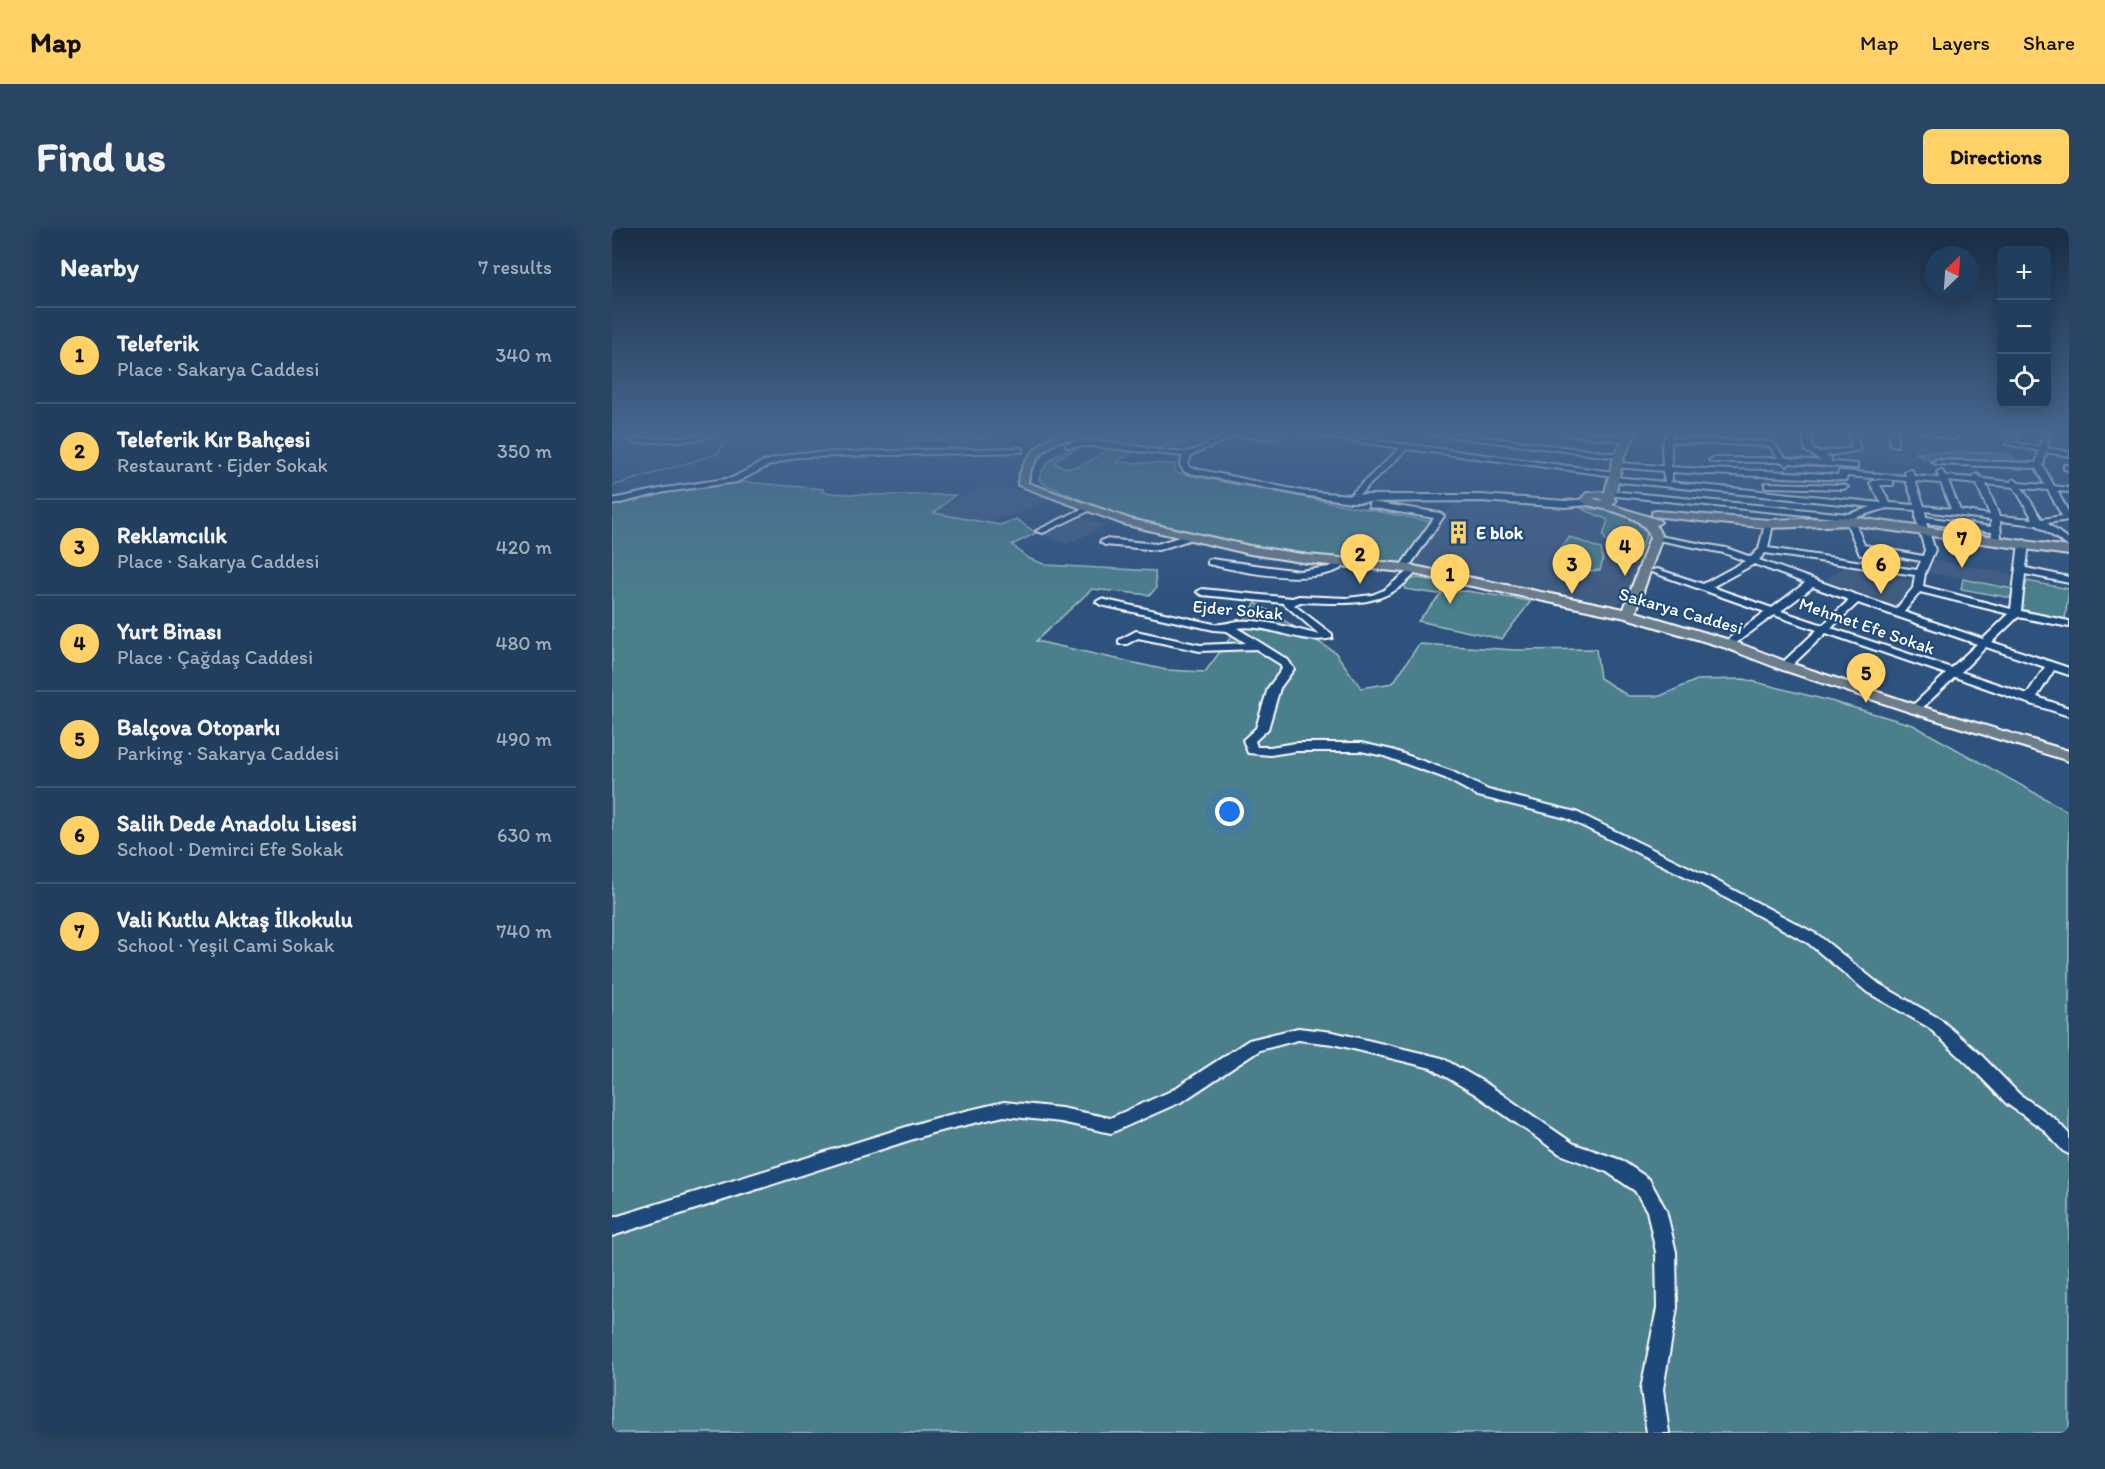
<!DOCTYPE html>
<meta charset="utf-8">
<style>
body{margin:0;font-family:Itim,sans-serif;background:#2a4564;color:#f1f3f6}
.controls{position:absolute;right:18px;top:18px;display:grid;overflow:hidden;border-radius:9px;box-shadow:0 3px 15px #0003}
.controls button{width:54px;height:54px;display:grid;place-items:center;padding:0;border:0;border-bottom:2px solid #3f5773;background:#223e5e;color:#f1f3f6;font:30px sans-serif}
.compass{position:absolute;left:1313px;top:18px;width:54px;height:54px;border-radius:50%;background:#223e5e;box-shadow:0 3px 15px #0003;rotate:25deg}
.you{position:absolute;left:618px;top:584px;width:21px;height:21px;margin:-15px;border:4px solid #fff;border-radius:50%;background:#1a73e8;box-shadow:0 0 0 9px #1a73e833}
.badge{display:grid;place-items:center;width:39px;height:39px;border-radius:50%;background:#ffd166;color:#111;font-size:20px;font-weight:700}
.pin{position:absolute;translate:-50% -50px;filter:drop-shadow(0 2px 3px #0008)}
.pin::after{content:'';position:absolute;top:32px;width:21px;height:18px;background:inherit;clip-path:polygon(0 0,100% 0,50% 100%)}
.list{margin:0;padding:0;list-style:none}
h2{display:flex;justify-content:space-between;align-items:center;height:78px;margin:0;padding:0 24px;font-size:26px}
h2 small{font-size:20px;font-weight:400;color:#a2aebc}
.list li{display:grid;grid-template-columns:39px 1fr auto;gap:18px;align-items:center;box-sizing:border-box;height:96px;padding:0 24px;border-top:2px solid #3f5773}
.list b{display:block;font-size:22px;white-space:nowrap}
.list p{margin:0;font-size:20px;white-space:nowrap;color:#a2aebc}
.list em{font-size:20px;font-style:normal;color:#a2aebc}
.icon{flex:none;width:33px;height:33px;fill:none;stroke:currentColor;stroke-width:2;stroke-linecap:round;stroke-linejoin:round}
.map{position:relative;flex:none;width:1457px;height:1205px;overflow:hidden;border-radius:9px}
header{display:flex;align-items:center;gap:36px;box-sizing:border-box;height:84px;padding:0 30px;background:#ffd166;color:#111}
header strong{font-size:28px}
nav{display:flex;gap:33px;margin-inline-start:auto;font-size:21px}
.intro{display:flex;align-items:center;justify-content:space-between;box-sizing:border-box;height:144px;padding:0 36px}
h1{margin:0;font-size:42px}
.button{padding:15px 27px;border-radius:9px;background:#ffd166;color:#111;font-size:21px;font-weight:700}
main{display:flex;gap:36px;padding:0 36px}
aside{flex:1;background:#223e5e;border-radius:9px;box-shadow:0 3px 15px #0003}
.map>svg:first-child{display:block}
.built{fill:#405c83}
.green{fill:#4b7f8c;stroke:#a5bfc6;stroke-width:1.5}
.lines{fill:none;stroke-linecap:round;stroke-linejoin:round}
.stream{stroke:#8fb1c6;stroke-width:1.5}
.minor-casing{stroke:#fff;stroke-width:4}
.major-casing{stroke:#fff;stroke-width:4}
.minor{fill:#1f4a7a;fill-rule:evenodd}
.major{fill:#6c7d8b;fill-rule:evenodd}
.labels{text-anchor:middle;stroke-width:4.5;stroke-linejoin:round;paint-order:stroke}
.far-poi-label{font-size:18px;font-weight:bold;fill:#fff;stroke:#1f4a7a;text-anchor:start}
.far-street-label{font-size:18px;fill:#fff;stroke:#1f4a7a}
</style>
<header>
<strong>Map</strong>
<nav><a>Map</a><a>Layers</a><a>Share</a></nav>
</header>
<div class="intro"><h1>Find us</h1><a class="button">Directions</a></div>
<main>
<aside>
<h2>Nearby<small>7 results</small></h2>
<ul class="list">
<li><span class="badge">1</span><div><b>Teleferik</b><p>Place · Sakarya Caddesi</p></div><em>340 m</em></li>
<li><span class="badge">2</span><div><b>Teleferik Kır Bahçesi</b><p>Restaurant · Ejder Sokak</p></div><em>350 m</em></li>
<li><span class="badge">3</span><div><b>Reklamcılık</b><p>Place · Sakarya Caddesi</p></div><em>420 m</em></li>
<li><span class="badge">4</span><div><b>Yurt Binası</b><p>Place · Çağdaş Caddesi</p></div><em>480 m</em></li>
<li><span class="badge">5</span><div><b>Balçova Otoparkı</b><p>Parking · Sakarya Caddesi</p></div><em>490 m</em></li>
<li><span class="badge">6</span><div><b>Salih Dede Anadolu Lisesi</b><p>School · Demirci Efe Sokak</p></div><em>630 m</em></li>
<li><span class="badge">7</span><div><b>Vali Kutlu Aktaş İlkokulu</b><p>School · Yeşil Cami Sokak</p></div><em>740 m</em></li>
</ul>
</aside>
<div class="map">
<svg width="1457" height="1205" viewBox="0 0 1457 1205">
<rect width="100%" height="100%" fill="#2e527e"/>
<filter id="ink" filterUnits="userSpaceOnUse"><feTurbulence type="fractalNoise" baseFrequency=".0167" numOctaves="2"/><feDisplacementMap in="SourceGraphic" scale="12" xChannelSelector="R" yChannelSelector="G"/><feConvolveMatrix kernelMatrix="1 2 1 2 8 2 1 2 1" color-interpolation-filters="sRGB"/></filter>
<g filter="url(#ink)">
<!-- built -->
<g class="built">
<polygon points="1293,216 1363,217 1373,224 1303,224"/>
<polygon points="1291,219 1315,233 1274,235 1265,229 1259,230 1271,235 1223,234 1218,226 1246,225 1257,230 1245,222"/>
<polygon points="371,259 399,261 439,270 405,286 377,294 323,284 337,274"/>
<polygon points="844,271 978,278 1012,287 1040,301 1021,360 1018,367 998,382 796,340"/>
<polygon points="465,288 494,298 455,316 426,306"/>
<polygon points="1316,331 1399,346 1401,359 1313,344"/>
<polygon points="1236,336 1301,353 1284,379 1210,354"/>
</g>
<!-- green -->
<g class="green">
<polygon points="300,204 378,204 375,210 295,213"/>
<polygon points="487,204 615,204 588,215 575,213 562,219 553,218 547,221 486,214 475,209"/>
<path d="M 469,218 L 445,231 L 443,235 C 467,250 483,224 504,220 C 510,219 518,222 524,222 L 504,234 L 564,236 L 562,239 L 565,245 L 821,294 L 789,338 C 701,329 612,318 526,293 C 494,284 463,269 432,256 L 427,251 C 432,233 451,219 469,218 Z"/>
<polygon points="1370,224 1398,227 1405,235 1318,233 1304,225"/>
<path d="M 122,253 L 211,261 L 210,264 C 255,269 299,266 343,267 L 322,285 L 388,297 L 404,291 L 424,305 L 400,317 L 416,330 L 434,337 L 543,343 L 544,360 L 538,367 L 480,361 L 424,413 L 554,442 L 593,444 L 644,375 L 723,424 L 749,460 L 781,455 L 807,416 L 904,422 L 984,421 L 988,450 L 1016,468 L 1048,468 L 1085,452 L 1132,451 L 1222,474 L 1301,497 L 1457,584 L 1457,1205 L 0,1205 L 0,276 L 35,267 Z"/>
<path d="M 968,280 C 992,281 1020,285 1035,304 L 1026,330 L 1004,328 L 991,308 L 996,292 Z"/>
<polygon points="958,309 989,321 991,332 988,342 979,343 944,326"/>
<polygon points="804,350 841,355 842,360 826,366 793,361 793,355"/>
<polygon points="1351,351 1401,361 1399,370 1349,361"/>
<polygon points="1415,353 1457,361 1453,391 1407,381"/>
<polygon points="855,363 919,373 890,411 806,393 831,364"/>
</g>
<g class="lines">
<!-- stream -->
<polyline class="stream" points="0,258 105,226 121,204"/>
<defs>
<g id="minor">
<polygon points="98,204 108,204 86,212 23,215 19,213 23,211 85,208"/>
<path d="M 621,204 L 662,207 L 664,204 L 671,204 L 665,211 L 622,208 L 579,227 L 576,238 L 579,240 L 690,263 L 738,267 L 788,220 L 682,204 L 700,204 L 1002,244 L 1006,246 L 1002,248 L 795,221 L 747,267 L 869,267 L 953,273 L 978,271 L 982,274 L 978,277 L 953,279 L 869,273 L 739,274 L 690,267 L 573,244 L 568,238 L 571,228 L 478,218 L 457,219 L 453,217 C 476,203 545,227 574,224 C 589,222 606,209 621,204 Z"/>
<polygon points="814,204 833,204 1007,226 1011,228 1007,230 818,206"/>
<polygon points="946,204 968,204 1016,209 1020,211 1016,213 950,206"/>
<path d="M 1055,204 L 1061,204 L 1061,210 L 1160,214 L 1174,230 L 1209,233 L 1193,222 L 1191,204 L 1197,204 L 1201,221 L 1206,224 L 1240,220 L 1235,204 L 1242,204 L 1248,222 L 1213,228 L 1219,230 L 1219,234 L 1245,236 L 1245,240 L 1242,240 L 1178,235 L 1175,238 L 1170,234 L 1101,234 L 1097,232 L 1101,230 L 1166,230 L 1158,218 L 1059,214 L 1059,239 C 1115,243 1171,242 1226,247 L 1227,243 L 1230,243 L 1294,248 L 1293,244 L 1297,242 L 1300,242 L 1302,248 L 1327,250 L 1325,244 L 1329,242 L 1334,248 L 1362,250 L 1361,248 L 1365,246 L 1371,251 L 1398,254 L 1402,251 L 1407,255 L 1433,257 L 1424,240 L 1324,236 L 1320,234 L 1324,232 L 1424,235 L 1427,223 L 1394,216 L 1402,204 L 1408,204 L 1403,215 L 1428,219 L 1432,204 L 1438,204 L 1435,220 L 1457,224 L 1457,228 L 1434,224 L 1431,238 L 1442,258 L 1457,260 L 1457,264 L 1445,263 L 1457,285 L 1457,292 L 1435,295 L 1457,312 L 1457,319 L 1425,297 L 1388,293 L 1389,311 L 1384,314 L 1379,311 L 1380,304 L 1314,295 L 1323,322 L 1313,345 L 1311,358 L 1399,381 L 1407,315 L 1412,312 L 1417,315 L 1414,340 L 1457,349 L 1457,355 L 1413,346 L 1409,383 L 1457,393 L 1457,399 L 1406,389 L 1380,414 L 1457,440 L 1457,447 L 1442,442 L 1425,469 L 1457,480 L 1457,488 L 1413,474 L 1343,449 L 1307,483 L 1299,483 L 1297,481 L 1299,479 L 1334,446 L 1214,405 L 1177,440 L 1169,440 L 1169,436 L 1205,402 L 1162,387 L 1120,418 L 1112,418 L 1112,414 L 1153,384 L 1037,343 L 1045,341 L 1091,356 L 1133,333 L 1112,325 L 1041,311 L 1041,307 L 1114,320 L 1139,329 L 1147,321 L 1153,296 L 1157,293 L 1161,296 L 1156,320 L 1305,342 L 1309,333 L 1255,323 L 1254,327 L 1248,327 L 1233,291 L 995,267 L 994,265 L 998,263 L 1236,286 L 1260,279 L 999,253 L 999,249 L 1002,249 L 1053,254 L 1051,243 L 1004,239 L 1000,237 L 1004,235 L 1051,238 L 1050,219 ZM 1060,244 C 1117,248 1174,248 1231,252 L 1234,252 L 1235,248 L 1294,253 L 1303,277 L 1278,275 L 1268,257 L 1281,257 L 1281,253 C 1274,252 1263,251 1258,255 L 1270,275 L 1058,254 L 1060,252 ZM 1303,253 L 1329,255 L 1339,281 L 1312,278 ZM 1336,253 L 1365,256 L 1378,287 L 1348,282 ZM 1374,256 L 1402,259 L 1421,291 L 1387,288 ZM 1410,260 L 1436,262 L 1450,288 L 1430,291 ZM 1275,280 L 1304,282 L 1304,291 L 1313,322 L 1311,328 L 1252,317 L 1241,290 ZM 1313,283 L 1379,292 L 1379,299 L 1314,289 ZM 1153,325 L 1303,347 L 1301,360 L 1284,381 L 1147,332 ZM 1142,336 L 1193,355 L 1160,380 L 1100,359 ZM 1201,359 L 1237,372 L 1211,397 L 1169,383 ZM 1308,364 L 1397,386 L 1371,411 L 1292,384 ZM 1246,375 L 1365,416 L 1339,440 L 1219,400 ZM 1374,419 L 1433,439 L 1415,466 L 1349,444 Z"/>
<polygon points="1278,204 1285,204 1285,218 1278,216"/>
<polygon points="1307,204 1340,206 1343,204 1351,204 1342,211"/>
<polygon points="407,220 410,220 410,224 185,229 156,238 125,254 53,264 0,277 0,271 53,260 120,250 150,234 185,225"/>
<polygon points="1452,237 1457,237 1457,242 1452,241"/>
<polygon points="1153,255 1232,257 1236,259 1232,261 1156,259 1153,259"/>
<polygon points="760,274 828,285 832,288 795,342 787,340 822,290 757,279 757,275"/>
<polygon points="476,278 483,280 431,305 424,303"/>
<polygon points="580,305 584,308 583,310 546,322 493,317 488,314 493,311 545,316"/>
<path d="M 599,331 L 687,343 L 717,339 L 732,332 L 737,335 C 708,361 630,344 596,336 L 596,332 Z"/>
<path d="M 801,339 L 806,342 C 773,382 735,375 688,374 L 682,377 L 720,406 L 720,410 C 691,418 656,395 625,400 L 676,432 L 682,441 L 668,460 L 656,501 L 643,513 L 645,519 L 658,519 L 684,515 L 749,515 L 780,522 L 841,544 L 876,562 L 964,584 L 1095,648 L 1206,707 L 1267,756 L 1328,791 L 1368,826 L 1407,866 L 1443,891 L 1457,906 L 1457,926 L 1451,923 L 1431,901 L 1395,876 L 1356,836 L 1316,799 L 1255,764 L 1196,715 L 1085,654 L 954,590 L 866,568 L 833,550 L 772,528 L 749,523 L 684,523 L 658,527 L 636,525 L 631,512 L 644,500 L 656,460 L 670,441 L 668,436 L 644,421 L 588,423 L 526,410 L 515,416 L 507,416 L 507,412 L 524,403 L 588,417 L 634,415 L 615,403 L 602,402 L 489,377 L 484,374 L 489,371 L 602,396 C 613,397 616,394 626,393 C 653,391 681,401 708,407 L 671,375 L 590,367 L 585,364 L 590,361 L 680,370 L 687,368 L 735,370 L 760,367 L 772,362 Z"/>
<polygon points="686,800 721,804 830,830 875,856 962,916 1009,932 1037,951 1054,982 1064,1024 1065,1080 1051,1161 1057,1205 1035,1205 1029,1161 1045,1080 1044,1024 1035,983 1023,963 995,944 948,926 863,866 819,840 721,816 686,812 648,822 571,873 499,905 449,894 392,888 320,905 0,1008 0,990 320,891 392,874 449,880 498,890 559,863 637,812"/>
</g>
<g id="major">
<path d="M 1015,204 L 1025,204 L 1012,228 L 1002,271 L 1004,273 L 1000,277 L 1047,292 L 1049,294 L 1044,297 L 1050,309 L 1024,384 L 1121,413 L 1178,435 L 1308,478 L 1457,523 L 1457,533 L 1298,484 L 1168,441 L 1111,419 L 1014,390 L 792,344 L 696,335 L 638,326 L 511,296 L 406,257 C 406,230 445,191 472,211 C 466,216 461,211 453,212 C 434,216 417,236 416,255 L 518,291 L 638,318 L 696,327 L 792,336 L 1012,381 L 1038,309 C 1032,287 995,282 976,277 L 968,272 L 975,265 L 993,264 L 1002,228 ZM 988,270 L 991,273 L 981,271 L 982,270 Z"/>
<polygon points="1044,283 1157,292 1239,289 1457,319 1457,327 1239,297 1157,300 1040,288 1040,284"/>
</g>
</defs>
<!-- minor casing -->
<use href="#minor" class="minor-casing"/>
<!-- major casing -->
<use href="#major" class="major-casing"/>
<!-- minor -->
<use href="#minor" class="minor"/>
<!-- major -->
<use href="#major" class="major"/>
</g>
</g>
<!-- sky -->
<linearGradient id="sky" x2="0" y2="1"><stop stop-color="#192d45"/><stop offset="0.55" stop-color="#46668f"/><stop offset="1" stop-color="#46668f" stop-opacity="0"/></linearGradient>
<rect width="1457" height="372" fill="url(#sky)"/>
<!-- icons -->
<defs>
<symbol id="building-bare" viewBox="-9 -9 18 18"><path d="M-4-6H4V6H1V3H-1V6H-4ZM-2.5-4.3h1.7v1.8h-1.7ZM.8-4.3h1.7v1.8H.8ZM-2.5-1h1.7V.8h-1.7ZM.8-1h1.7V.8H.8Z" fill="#ffd166" stroke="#1f4a7a" stroke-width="2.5" paint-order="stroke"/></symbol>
</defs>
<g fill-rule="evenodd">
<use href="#building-bare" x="830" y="288" width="33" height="33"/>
</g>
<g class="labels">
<!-- far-poi labels -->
<g class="far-poi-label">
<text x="864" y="311">E blok</text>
</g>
<!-- far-street labels -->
<g class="far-street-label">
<text transform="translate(626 382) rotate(5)" y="6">Ejder Sokak</text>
<text transform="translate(1069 383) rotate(16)" y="6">Sakarya Caddesi</text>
<text transform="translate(1255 398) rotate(19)" y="6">Mehmet Efe Sokak</text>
</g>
</g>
</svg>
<div class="controls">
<button>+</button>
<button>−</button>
<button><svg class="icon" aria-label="locate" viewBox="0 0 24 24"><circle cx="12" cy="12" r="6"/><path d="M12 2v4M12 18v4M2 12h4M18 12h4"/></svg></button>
</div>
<svg class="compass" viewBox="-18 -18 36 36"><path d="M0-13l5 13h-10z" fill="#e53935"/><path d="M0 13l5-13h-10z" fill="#a2aebc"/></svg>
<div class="you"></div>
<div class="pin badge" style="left:838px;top:376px">1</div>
<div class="pin badge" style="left:748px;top:356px">2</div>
<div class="pin badge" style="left:960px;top:366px">3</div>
<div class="pin badge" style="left:1013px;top:348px">4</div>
<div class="pin badge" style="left:1254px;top:475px">5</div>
<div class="pin badge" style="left:1269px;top:366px">6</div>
<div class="pin badge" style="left:1350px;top:340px">7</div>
</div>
</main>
